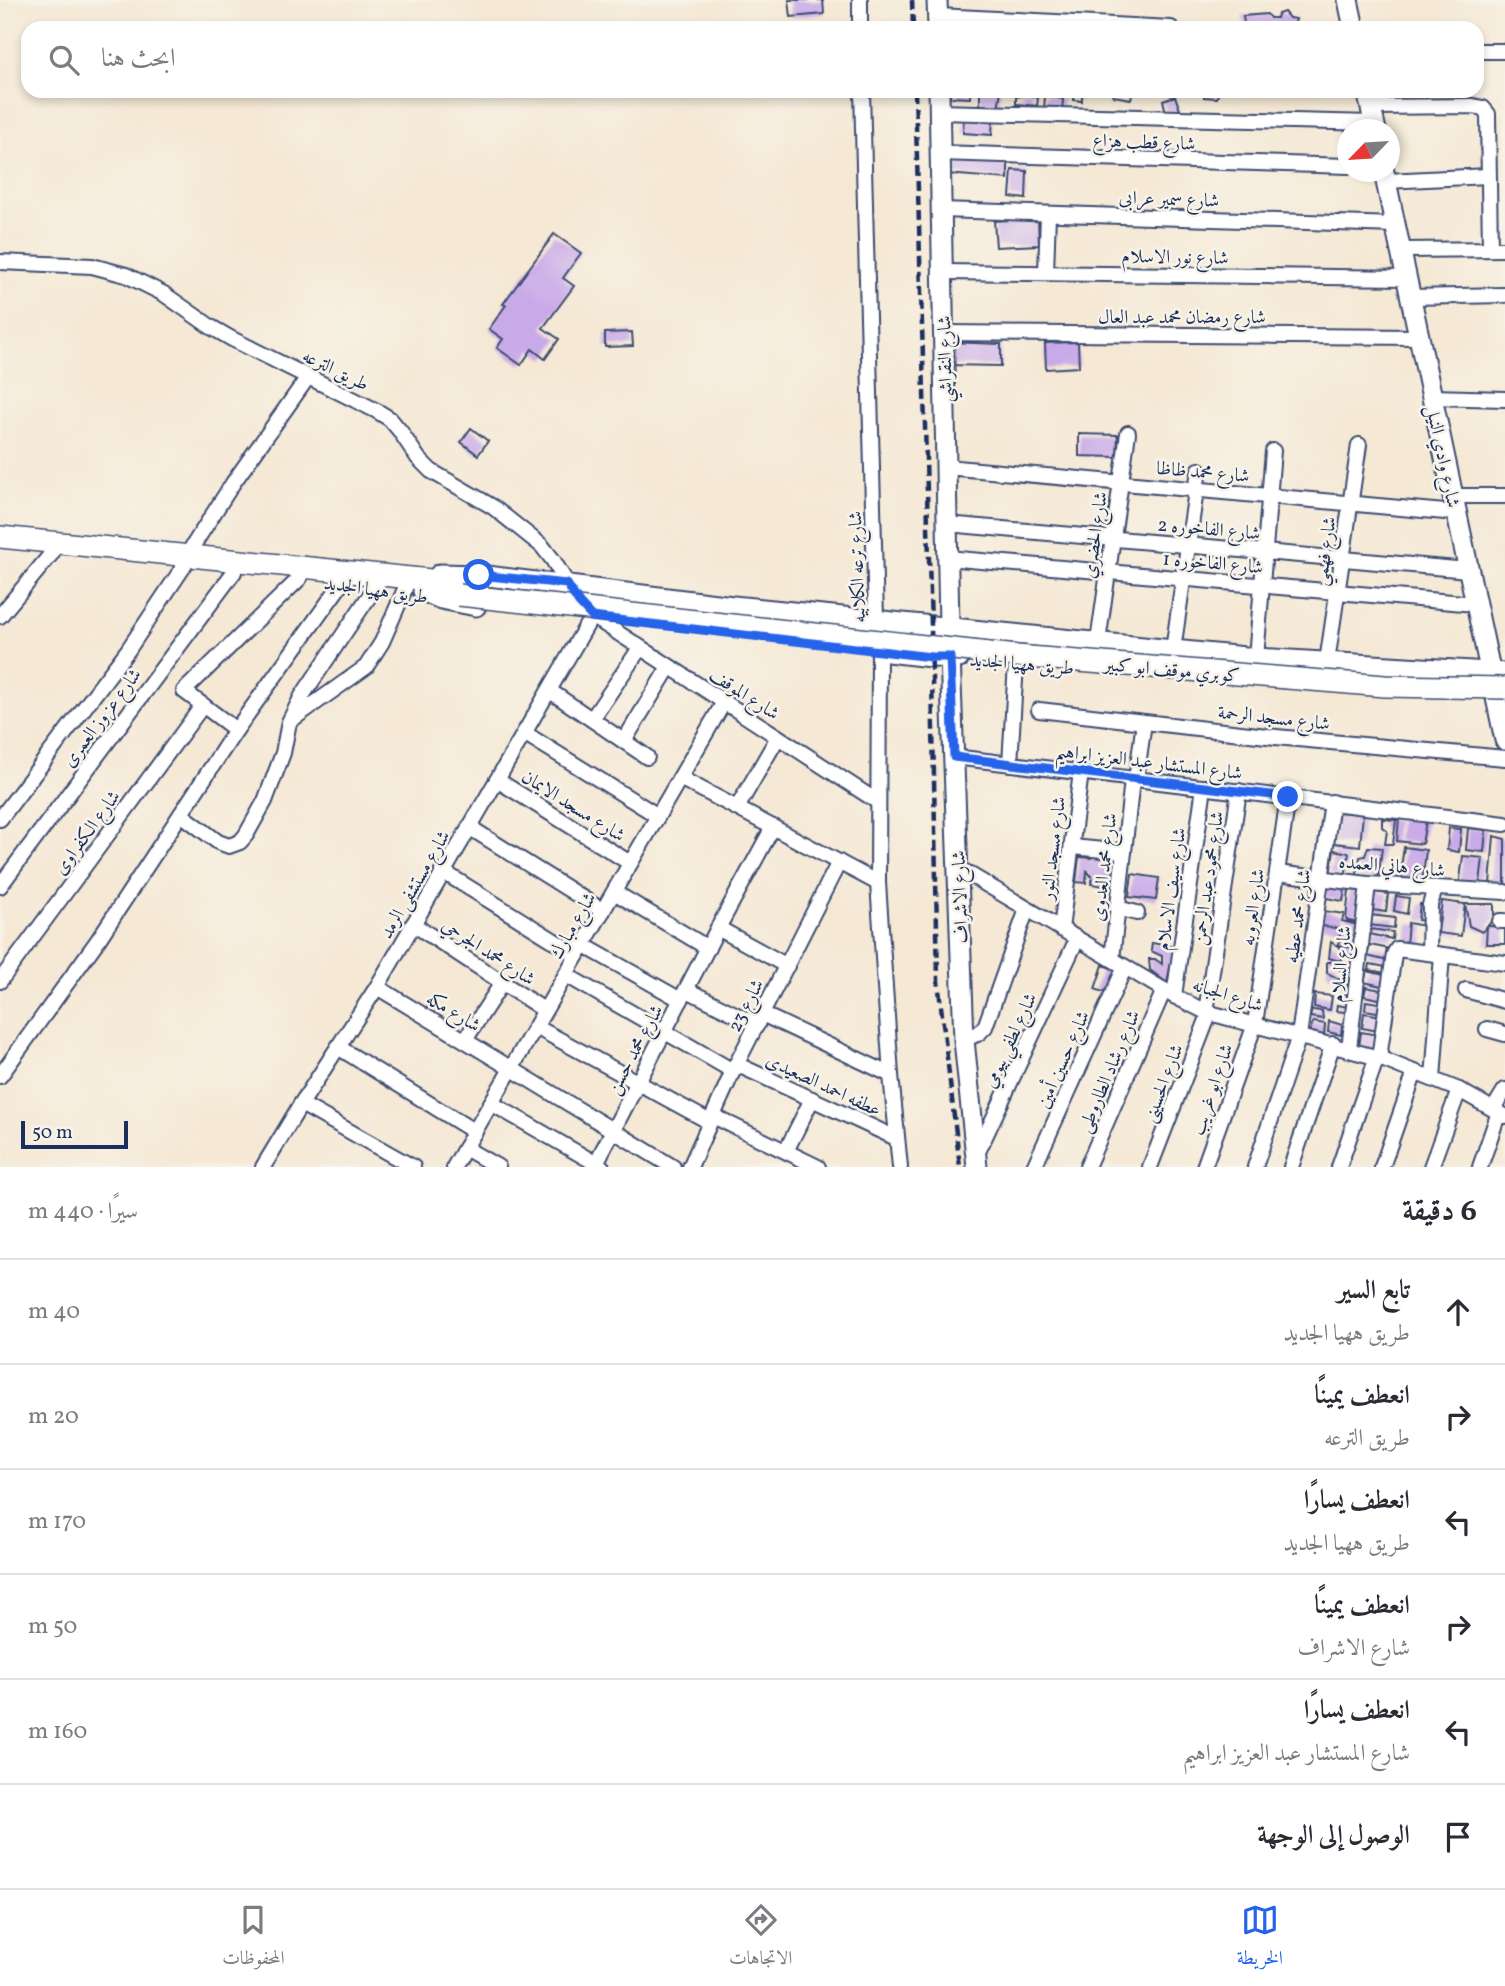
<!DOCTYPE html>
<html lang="ar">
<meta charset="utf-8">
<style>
body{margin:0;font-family:Vollkorn,Amiri,serif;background:#f7f7f7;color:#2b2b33;direction:rtl}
.compass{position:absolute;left:1337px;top:119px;width:63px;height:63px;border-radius:50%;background:#fff;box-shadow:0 4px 10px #0003;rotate:245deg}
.scale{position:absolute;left:21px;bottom:18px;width:107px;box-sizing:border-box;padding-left:7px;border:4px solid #1b2f5e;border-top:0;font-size:19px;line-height:24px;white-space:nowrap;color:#1b2f5e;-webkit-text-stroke:5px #f7f3e8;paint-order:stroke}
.stop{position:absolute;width:21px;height:21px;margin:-16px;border:5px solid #2563eb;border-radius:50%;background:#fff}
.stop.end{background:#2563eb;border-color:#fff;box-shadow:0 2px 7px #0008}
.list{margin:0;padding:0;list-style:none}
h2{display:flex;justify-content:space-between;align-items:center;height:91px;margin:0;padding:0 28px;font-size:30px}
h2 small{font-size:23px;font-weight:400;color:#7c7c81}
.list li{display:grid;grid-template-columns:46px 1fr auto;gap:21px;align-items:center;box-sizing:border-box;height:105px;padding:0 28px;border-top:2px solid #e1e1e2}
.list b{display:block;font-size:26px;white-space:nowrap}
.list p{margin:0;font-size:23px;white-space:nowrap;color:#7c7c81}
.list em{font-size:23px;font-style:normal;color:#7c7c81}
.icon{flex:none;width:38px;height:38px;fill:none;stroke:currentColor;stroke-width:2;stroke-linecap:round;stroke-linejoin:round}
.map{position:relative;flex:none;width:1505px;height:1167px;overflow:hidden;direction:ltr}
.search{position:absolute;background:#fff;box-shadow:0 4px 10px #0003;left:21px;right:21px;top:21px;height:77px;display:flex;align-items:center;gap:18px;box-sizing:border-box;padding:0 24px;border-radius:21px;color:#7c7c81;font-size:26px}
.sheet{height:721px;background:#fff}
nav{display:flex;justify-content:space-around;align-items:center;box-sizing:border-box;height:98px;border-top:2px solid #e1e1e2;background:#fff;font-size:19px;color:#7c7c81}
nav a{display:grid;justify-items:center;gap:4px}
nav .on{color:#2563eb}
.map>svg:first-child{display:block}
.building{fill:#c9aae8}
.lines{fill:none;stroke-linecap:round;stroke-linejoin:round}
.street-casing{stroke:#3c4b70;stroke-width:18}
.secondary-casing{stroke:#3c4b70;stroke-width:23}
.primary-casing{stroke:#3c4b70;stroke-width:24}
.street{stroke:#fff;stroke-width:14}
.secondary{stroke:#fff;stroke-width:19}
.primary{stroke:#fff;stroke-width:21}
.rail{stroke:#1b2f5e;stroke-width:4.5;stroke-dasharray:10 5;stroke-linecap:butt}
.primary-bridge-casing{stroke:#3c4b70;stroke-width:24;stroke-linecap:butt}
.primary-bridge{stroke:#fff;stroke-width:21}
.route{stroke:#2563eb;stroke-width:9}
.labels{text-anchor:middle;stroke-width:5;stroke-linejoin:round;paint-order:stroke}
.street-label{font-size:19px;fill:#1b2f5e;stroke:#f7f3e8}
</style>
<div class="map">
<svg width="1505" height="1167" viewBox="0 0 1505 1167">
<rect width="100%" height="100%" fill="#f7f3e8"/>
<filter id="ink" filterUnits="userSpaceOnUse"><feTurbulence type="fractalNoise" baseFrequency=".0143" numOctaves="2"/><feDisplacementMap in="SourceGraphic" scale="14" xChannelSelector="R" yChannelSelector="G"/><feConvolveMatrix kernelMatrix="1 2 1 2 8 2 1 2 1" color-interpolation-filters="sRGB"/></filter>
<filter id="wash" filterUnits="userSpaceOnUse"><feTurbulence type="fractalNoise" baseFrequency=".00686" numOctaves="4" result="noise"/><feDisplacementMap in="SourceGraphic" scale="28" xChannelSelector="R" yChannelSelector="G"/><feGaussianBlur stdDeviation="1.57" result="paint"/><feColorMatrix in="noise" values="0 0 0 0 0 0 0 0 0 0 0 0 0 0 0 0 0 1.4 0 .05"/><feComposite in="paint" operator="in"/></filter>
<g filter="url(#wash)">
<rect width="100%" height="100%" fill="#f5e8d4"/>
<g id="blocks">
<!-- building -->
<g class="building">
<polygon points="789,0 823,0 824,14 791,17"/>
<polygon points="1284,12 1289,18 1296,19 1294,25 1244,24 1243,16 1267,14 1270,18 1277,18 1278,14"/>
<polygon points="950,91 970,91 970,98 950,97"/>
<polygon points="980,91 1001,91 998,108 980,105"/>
<polygon points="1022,91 1031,91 1031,96 1038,98 1037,106 1016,104 1016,97 1022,96"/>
<polygon points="1074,91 1082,91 1082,101 1074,100"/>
<polygon points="1112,91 1133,91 1131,99 1113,96"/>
<polygon points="1204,91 1219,91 1217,98 1204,97"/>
<polygon points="1045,96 1063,99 1062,112 1044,109"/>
<polygon points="1175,96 1181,113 1166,113 1163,100"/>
<polygon points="964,115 993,116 992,135 963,133"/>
<polygon points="945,158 1008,161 1008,179 947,174"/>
<polygon points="1012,170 1027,171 1026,199 1010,197"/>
<polygon points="1038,218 1039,245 996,247 994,221"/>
<polygon points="554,234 581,253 563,278 574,286 543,328 559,339 545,359 532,349 521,365 497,348 503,339 489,329 506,305 503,304"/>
<polygon points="632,332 633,346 605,347 605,333"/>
<polygon points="947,342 1001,344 1001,366 946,365"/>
<polygon points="1078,342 1079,367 1046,369 1045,343"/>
<polygon points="471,428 488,441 478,455 461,442"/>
<polygon points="1079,434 1118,435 1117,457 1079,456"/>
<polygon points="1337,812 1363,814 1360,846 1334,843"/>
<polygon points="1399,818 1426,821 1422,844 1397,841"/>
<polygon points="1382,819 1396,820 1393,844 1385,844 1387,831 1382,827"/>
<polygon points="1449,828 1461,829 1459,852 1447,850"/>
<polygon points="1468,828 1486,830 1484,852 1466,850"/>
<polygon points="1494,836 1505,839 1505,887 1490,884"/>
<polygon points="1368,847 1382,848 1378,880 1356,878 1360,857 1365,856"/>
<polygon points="1404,847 1426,850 1422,884 1399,881"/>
<polygon points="1334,850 1349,853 1345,877 1330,874"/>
<polygon points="1093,852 1122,856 1118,888 1091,884 1092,877 1087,871 1086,883 1076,882 1079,857 1091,858"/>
<polygon points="1463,856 1483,858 1479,890 1459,887"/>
<polygon points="1132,874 1159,878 1156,900 1129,897"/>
<polygon points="1328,886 1345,889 1343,901 1326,898"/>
<polygon points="1349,890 1364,891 1361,923 1348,921 1346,919"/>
<polygon points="1375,892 1388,894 1386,912 1372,910"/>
<polygon points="1396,896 1409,898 1407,914 1394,911"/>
<polygon points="1442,901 1465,904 1461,936 1438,933"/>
<polygon points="1420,904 1430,905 1429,921 1418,920"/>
<polygon points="1465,904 1494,904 1494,919 1482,932 1469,926"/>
<polygon points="1324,911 1344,914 1342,921 1358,925 1353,948 1338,945 1341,929 1322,926"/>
<polygon points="1370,915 1395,918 1394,928 1369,925"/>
<polygon points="1408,923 1425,926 1423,947 1406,945"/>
<polygon points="1487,926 1505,927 1505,944 1486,944"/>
<polygon points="1370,929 1393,932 1392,939 1369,934"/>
<polygon points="1331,942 1344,950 1340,961 1329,958"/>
<polygon points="1152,943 1174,947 1167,983 1150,970 1149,959 1155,959 1162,964 1162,956 1151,951"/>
<polygon points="1370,945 1390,949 1388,961 1367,956"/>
<polygon points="1327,962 1334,962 1340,970 1351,972 1351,981 1345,982 1327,973"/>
<polygon points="1370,964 1386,967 1385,973 1369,970"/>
<polygon points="1103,965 1116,970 1113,980 1109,983 1108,988 1103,992 1095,989"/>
<polygon points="1367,971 1389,976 1386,987 1364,982"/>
<polygon points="1342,984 1351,985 1350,994 1344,994"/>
<polygon points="1366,987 1385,991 1384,1000 1364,996"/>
<polygon points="1315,994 1332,996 1330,1010 1314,1007"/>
<polygon points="1366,1001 1384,1004 1383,1013 1365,1010"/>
<polygon points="1337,1005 1354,1008 1351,1013 1336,1011"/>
<polygon points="1312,1010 1322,1011 1323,1019 1310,1017"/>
<polygon points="1364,1013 1382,1016 1379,1031 1362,1028"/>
<polygon points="1329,1021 1342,1025 1341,1035 1328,1032"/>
<polygon points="1313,1022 1325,1024 1324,1037 1309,1034"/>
<polygon points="1361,1032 1378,1035 1376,1050 1359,1047"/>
</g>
</g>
</g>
<g filter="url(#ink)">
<use href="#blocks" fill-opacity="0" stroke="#3c4b70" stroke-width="2"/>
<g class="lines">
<defs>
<g id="street">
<polyline points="860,0 860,28"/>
<polyline points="938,16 1171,28"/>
<polyline points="1477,51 1505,51"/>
<polyline points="862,91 876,619 879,651 878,883 891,1075 900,1167"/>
<polyline points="1371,107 1473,106 1483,108 1488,114 1490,249"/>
<polyline points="939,112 1374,123"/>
<polyline points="940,153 1348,166"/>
<polyline points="1386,181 1488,176"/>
<polyline points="941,210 1396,225"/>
<polyline points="1401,250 1505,249"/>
<polyline points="0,262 92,266 126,275 164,294 211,327 232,339 377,411 390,419 400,431 418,458 431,471 493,507 542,546 553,560 572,592"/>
<polyline points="943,272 1407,278"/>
<polyline points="1046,273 1048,214"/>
<polyline points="1411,297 1505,295"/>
<polyline points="944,333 1419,337"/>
<polyline points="1432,397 1505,399"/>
<polyline points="946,467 1456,513"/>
<polyline points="1453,496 1505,496"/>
<polyline points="947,524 1468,570"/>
<polyline points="187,555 233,483 308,377"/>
<polyline points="947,558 1475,604"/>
<polyline points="584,608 592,616 878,802"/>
<polyline points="0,616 52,553"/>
<polyline points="1098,642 1128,433"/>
<polyline points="1173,650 1199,470"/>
<polyline points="1256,658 1273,451"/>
<polyline points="1327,662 1359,445"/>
<polyline points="550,691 647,757"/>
<polyline points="1039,710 1276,737 1505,758"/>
<polyline points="592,719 640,648"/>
<polyline points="290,721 366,667 382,642 405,589"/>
<polyline points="236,730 184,691 300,578"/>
<polyline points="524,733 658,816"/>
<polyline points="624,741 669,667"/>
<polyline points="954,757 1505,824"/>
<polyline points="1010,764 1016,663"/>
<polyline points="680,778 878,883"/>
<polyline points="497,780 630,863"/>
<polyline points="1136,780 1144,722"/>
<polyline points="737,808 778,737"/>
<polyline points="181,814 218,842 229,846 240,842 246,835 265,801 283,753 289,722 302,696 376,586"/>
<polyline points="0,819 128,650 184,566"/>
<polyline points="469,827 603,911"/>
<polyline points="1072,847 1124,852"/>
<polyline points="957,867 1174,996 1206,1012 1379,1058 1459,1090 1505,1116"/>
<polyline points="442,871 577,955"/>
<polyline points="1277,873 1368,884 1505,892"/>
<polyline points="0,886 234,572"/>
<polyline points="614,892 708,948"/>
<polyline points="1117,908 1137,913"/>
<polyline points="1500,921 1505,921"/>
<polyline points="413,924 544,1010"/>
<polyline points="718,928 787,966"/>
<polyline points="1061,929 1081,772"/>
<polyline points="583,945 681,1000"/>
<polyline points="1429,953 1430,905 1435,889"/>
<polyline points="1112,959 1132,780"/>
<polyline points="566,975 733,1071"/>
<polyline points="0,981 203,705"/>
<polyline points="377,987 673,1167"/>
<polyline points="687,990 757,1025"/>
<polyline points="1466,990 1505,1001"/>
<polyline points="1174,996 1204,787"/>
<polyline points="1206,1012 1239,791"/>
<polyline points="762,1014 891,1075"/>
<polyline points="536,1027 710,1122"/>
<polyline points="1487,1029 1505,1034"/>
<polyline points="465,1040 502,983"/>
<polyline points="964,1040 979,1033 985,1027 1027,909"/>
<polyline points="338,1047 475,1132"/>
<polyline points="1349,1049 1368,884"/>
<polyline points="1379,1058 1394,954 1397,949 1505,963"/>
<polyline points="736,1064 896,1138"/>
<polyline points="0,1076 98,940 236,730 342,583"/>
<polyline points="1433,1079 1442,955"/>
<polyline points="491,1103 602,1167"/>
<polyline points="301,1104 413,1167"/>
<polyline points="1494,1108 1505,1090"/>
<polyline points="713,1116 818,1167"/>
<polyline points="465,1148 498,1167"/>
<polyline points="786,1151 812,1099"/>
<polyline points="976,1156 1077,939"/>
<polyline points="263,1167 301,1104 377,987 592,616"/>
<polyline points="454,1167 724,702"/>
<polyline points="594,1167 718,928 773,827"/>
<polyline points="690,1167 733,1071 839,862"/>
<polyline points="1034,1167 1125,967"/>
<polyline points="1087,1167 1164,990"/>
<polyline points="1150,1167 1210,1012"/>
<polyline points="1204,1167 1255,1024 1288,797"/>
<polyline points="1255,1167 1299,1036 1332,802"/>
<polyline points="1291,1167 1333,1044"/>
<polyline points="1339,1167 1377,1057"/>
<polyline points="1382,1167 1415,1072"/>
<polyline points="1431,1167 1459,1090"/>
<polyline points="1480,1167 1499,1112"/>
</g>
<g id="secondary">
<polyline points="937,0 938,28"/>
<polyline points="1348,0 1354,28"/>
<polyline points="939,91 949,627 964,1040 977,1167"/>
<polyline points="1367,91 1376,130"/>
<polyline points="1384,172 1505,740"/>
<polyline points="440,574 479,575 733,606 1173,650 1256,658 1505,673"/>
<polyline points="423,591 441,599 476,606"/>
<polyline points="888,652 931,657 959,658"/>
</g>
<polyline id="primary" points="0,537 461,583"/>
</defs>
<!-- street casing -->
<use href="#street" class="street-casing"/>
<!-- secondary casing -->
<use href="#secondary" class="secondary-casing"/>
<!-- primary casing -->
<use href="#primary" class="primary-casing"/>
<!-- street -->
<use href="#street" class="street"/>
<!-- secondary -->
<use href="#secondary" class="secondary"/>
<!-- primary -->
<use href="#primary" class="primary"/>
<!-- rail -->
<g class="rail">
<polyline points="912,0 913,28"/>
<polyline points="915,91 931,626 938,981 960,1167"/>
</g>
<defs>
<polyline id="primary-bridge" points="459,595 1017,656 1385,686 1505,688"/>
</defs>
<!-- primary-bridge casing -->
<use href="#primary-bridge" class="primary-bridge-casing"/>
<!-- primary-bridge -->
<use href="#primary-bridge" class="primary-bridge"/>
</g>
</g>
<g class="lines" filter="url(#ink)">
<!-- route -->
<polyline class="route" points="479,575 567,584 579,603 592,617 931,657 950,657 954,757 1288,797"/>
</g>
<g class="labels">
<!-- street labels -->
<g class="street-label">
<text transform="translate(1144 141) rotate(2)" y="7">شارع قطب هزاع</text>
<text transform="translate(1169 198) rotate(2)" y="7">شارع سمير عرابى</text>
<text transform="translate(1175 256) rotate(1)" y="7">شارع نور الاسلام</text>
<text x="1182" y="323">شارع رمضان محمد عبد العال</text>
<text transform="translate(944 359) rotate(-91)" y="7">شارع النقراشي</text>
<text transform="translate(336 369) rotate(26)" y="7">طريق الترعه</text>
<text transform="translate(1444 456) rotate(78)" y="7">شارع وادي النيل</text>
<text transform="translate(1203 471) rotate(5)" y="7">شارع محمد ظاظا</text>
<text transform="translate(1209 528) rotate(5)" y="7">شارع الفاخوره 2</text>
<text transform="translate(1094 535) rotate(-82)" y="7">شارع الحضري</text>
<text transform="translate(1324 551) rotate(-82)" y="7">شارع فهمي</text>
<text transform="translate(1213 562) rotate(5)" y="7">شارع الفاخوره 1</text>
<text transform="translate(856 567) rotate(-92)" y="7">شارع ترعه الكلابيه</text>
<text transform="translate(376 589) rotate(8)" y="7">طريق ههيا الجديد</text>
<text transform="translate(1022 663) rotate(5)" y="7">طريق ههيا الجديد</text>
<text transform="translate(1172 669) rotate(5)" y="7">كوبري موقف ابو كبير</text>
<text transform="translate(745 693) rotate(33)" y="7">شارع الموقف</text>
<text transform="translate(101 717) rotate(-53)" y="7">شارع عزوز العمرى</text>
<text transform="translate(1274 717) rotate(6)" y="7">شارع مسجد الرحمة</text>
<text transform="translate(1149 761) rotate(7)" y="7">شارع المستشار عبد العزيز ابراهيم</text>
<text transform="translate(574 805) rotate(32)" y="7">شارع مسجد الايمان</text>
<text transform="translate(86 832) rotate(-54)" y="7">شارع الكفراوى</text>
<text transform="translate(1052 848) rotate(-83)" y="7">شارع مسجد النور</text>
<text transform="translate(1392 865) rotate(5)" y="7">شارع هاني العمده</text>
<text transform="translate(1103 867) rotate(-83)" y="7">شارع محمد العدوى</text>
<text transform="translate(1207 878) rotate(-82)" y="7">شارع محمود عبد الرحمن</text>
<text transform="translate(414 884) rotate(-60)" y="7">شارع مستشفى الرمد</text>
<text transform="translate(1170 889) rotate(-82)" y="7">شارع سيف الاسلام</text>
<text transform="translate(959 897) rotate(-92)" y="7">شارع الاشراف</text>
<text transform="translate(1252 907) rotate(-82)" y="7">شارع العروبه</text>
<text transform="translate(1297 916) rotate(-82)" y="7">شارع محمد عطيه</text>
<text transform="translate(572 925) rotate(-60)" y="7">شارع مبارك</text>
<text transform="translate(489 951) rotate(33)" y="7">شارع محمد الجرحي</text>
<text transform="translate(1340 964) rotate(-84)" y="7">شارع السلام</text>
<text transform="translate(1228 994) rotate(18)" y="7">شارع الجبانه</text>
<text transform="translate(745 1005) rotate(-63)" y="7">شارع 23</text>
<text transform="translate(454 1011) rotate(31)" y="7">شارع مكه</text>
<text transform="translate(1009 1040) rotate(-65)" y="7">شارع لطفي بيومي</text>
<text transform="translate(634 1049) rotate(-62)" y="7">شارع محمد حسن</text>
<text transform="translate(1062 1059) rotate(-66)" y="7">شارع حسين أمين</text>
<text transform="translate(1108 1071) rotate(-67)" y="7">شارع رشاد الطاروطى</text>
<text transform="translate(1162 1083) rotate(-69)" y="7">شارع الحسينى</text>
<text transform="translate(824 1084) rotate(25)" y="7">عطفه احمد الصعيدى</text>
<text transform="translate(1211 1089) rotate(-71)" y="7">شارع ابو غريب</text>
</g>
</g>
</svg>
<svg class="compass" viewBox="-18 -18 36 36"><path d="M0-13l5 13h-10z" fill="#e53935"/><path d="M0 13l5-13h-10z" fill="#7c7c81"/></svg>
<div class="scale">50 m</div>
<div class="stop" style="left:479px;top:575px"></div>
<div class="stop end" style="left:1288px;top:797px"></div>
<div class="search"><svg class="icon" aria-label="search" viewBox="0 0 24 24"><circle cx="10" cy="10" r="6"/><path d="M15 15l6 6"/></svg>ابحث هنا</div>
</div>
<section class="sheet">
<h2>6 دقيقة<small>سيرًا · 440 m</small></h2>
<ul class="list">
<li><svg class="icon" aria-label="ahead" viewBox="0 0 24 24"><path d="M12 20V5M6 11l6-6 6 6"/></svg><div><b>تابع السير</b><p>طريق ههيا الجديد</p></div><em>40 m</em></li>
<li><svg class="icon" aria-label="right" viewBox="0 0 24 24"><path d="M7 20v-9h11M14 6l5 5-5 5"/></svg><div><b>انعطف يمينًا</b><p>طريق الترعه</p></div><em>20 m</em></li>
<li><svg class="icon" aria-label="left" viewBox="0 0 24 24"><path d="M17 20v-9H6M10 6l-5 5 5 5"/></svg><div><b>انعطف يسارًا</b><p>طريق ههيا الجديد</p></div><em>170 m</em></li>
<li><svg class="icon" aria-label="right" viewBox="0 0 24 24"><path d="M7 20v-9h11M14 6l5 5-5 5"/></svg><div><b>انعطف يمينًا</b><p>شارع الاشراف</p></div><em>50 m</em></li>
<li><svg class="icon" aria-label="left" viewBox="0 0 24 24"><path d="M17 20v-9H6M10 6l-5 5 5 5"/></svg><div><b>انعطف يسارًا</b><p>شارع المستشار عبد العزيز ابراهيم</p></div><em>160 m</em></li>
<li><svg class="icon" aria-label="arrive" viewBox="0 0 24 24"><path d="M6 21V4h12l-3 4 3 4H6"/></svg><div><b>الوصول إلى الوجهة</b></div></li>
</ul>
</section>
<nav>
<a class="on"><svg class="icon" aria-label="map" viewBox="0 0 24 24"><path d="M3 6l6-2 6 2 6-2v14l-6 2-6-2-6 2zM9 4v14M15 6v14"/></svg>الخريطة</a>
<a><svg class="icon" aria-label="directions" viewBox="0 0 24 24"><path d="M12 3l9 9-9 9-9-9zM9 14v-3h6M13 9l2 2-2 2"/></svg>الاتجاهات</a>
<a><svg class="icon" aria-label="saved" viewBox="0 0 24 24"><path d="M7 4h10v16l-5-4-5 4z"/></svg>المحفوظات</a>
</nav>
